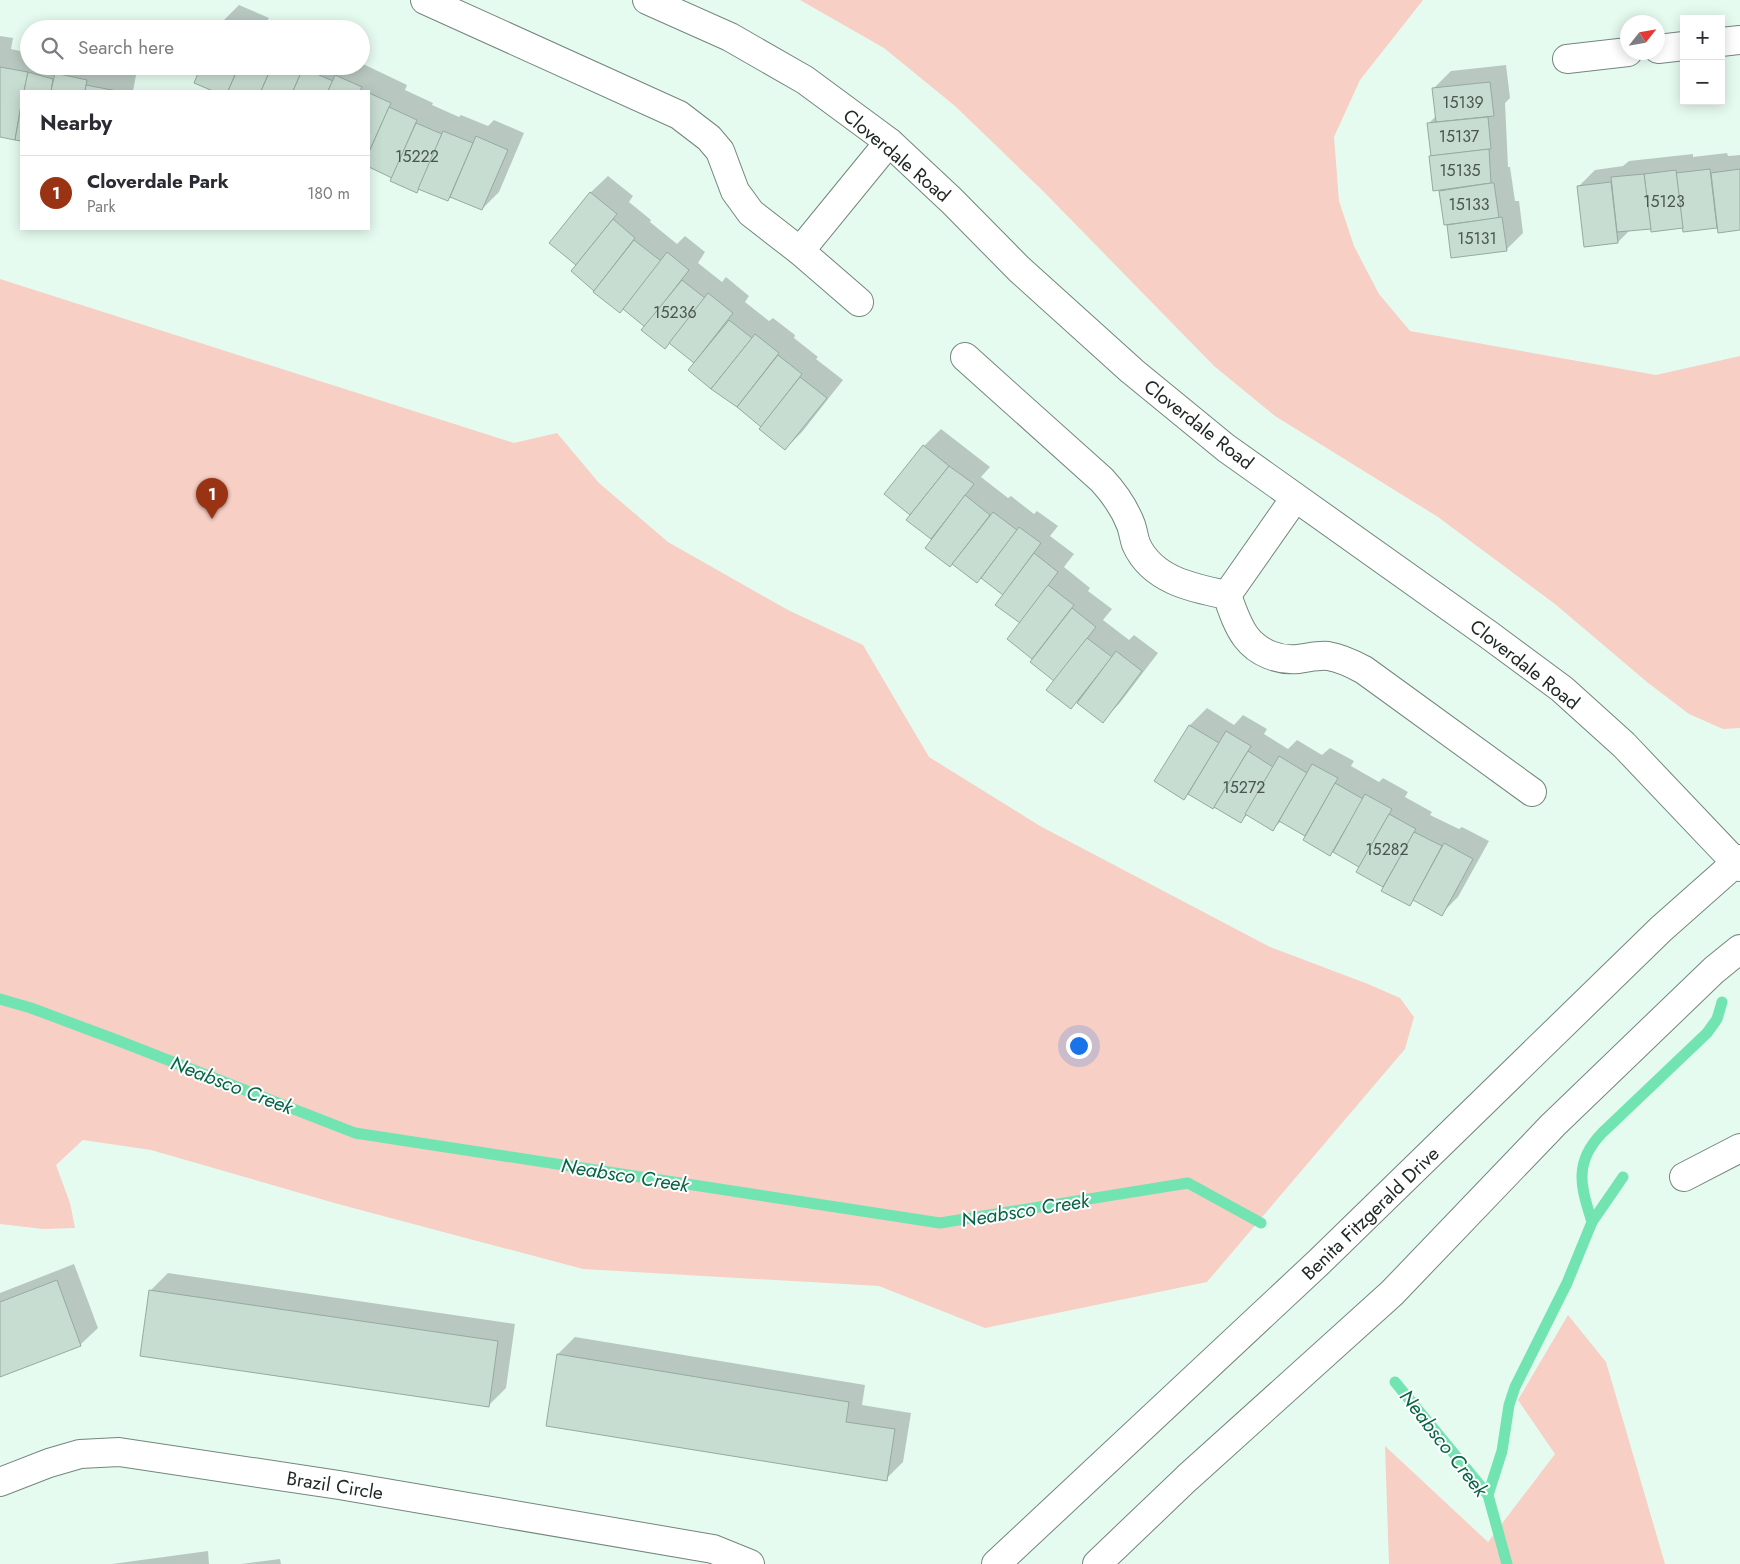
<!DOCTYPE html>
<meta charset="utf-8">
<style>
body{margin:0;font-family:Jost,sans-serif;background:#f2f2f3;color:#2b2b33}
.controls{position:absolute;right:15px;top:15px;display:grid;overflow:hidden;border-radius:0px;box-shadow:0 2px 12px #0003}
.controls button{width:45px;height:45px;display:grid;place-items:center;padding:0;border:0;border-bottom:1px solid #e1e1e2;background:#fff;color:#2b2b33;font:25px sans-serif}
.compass{position:absolute;left:1620px;top:15px;width:45px;height:45px;border-radius:50%;background:#fff;box-shadow:0 2px 12px #0003;rotate:59deg}
.you{position:absolute;left:1078px;top:1045px;width:18px;height:18px;margin:-12px;border:4px solid #fff;border-radius:50%;background:#1a73e8;box-shadow:0 0 0 8px #1a73e833}
.badge{display:grid;place-items:center;width:32px;height:32px;border-radius:50%;background:#9a3314;color:#fff;font-size:16px;font-weight:700}
.pin{position:absolute;translate:-50% -41px;filter:drop-shadow(0 1px 2px #0008)}
.pin::after{content:'';position:absolute;top:26px;width:18px;height:15px;background:inherit;clip-path:polygon(0 0,100% 0,50% 100%)}
.list{margin:0;padding:0;list-style:none}
h2{display:flex;justify-content:space-between;align-items:center;height:65px;margin:0;padding:0 20px;font-size:21px}
h2 small{font-size:16px;font-weight:400;color:#7c7c81}
.list li{display:grid;grid-template-columns:32px 1fr auto;gap:15px;align-items:center;box-sizing:border-box;height:75px;padding:0 20px;border-top:1px solid #e1e1e2}
.list b{display:block;font-size:19px;white-space:nowrap}
.list p{margin:0;font-size:16px;white-space:nowrap;color:#7c7c81}
.list em{font-size:16px;font-style:normal;color:#7c7c81}
.icon{flex:none;width:28px;height:28px;fill:none;stroke:currentColor;stroke-width:2;stroke-linecap:round;stroke-linejoin:round}
.map{position:relative;flex:none;width:1740px;height:1564px;overflow:hidden}
.search{position:absolute;background:#fff;box-shadow:0 2px 12px #0003;left:20px;top:20px;width:350px;height:55px;display:flex;align-items:center;gap:12px;box-sizing:border-box;padding:0 18px;border-radius:28px;color:#7c7c81;font-size:19px}
.panel{position:absolute;background:#fff;box-shadow:0 2px 12px #0003;left:20px;top:90px;width:350px;height:140px;border-radius:0px}
.map>svg:first-child{display:block}
.green{fill:#f7cfc4}
.shadow{fill:#0003}
.lines{fill:none;stroke-linecap:round;stroke-linejoin:round}
.stream{stroke:#71e4b1;stroke-width:11}
.building{fill:#c8ddd1;stroke:#96aaa0}
.minor-casing{stroke:#73867c;stroke-width:30}
.major-casing{stroke:#73867c;stroke-width:30}
.minor{stroke:#fff;stroke-width:28}
.major{stroke:#fff;stroke-width:28}
.labels{text-anchor:middle;stroke-width:4;stroke-linejoin:round;paint-order:stroke}
.number-label{font-size:16px;fill:#4a554f}
.street-label{font-size:19px;fill:#202824;stroke:#fff}
.water-label{font-size:20px;font-style:italic;fill:#066545;stroke:#fff}
</style>
<div class="map">
<svg width="1740" height="1564" viewBox="0 0 1740 1564">
<rect width="100%" height="100%" fill="#e6fbf0"/>
<!-- green -->
<g class="green">
<polygon points="800,0 1423,0 1360,80 1334,137 1339,201 1354,246 1379,294 1410,331 1656,375 1740,356 1740,728 1723,729 1689,714 1647,682 1555,604 1438,517 1275,416 1214,366 1043,191 955,106 884,48"/>
<polygon points="0,279 514,443 557,433 599,483 668,542 788,610 863,645 929,757 1040,826 1270,947 1368,984 1400,998 1414,1017 1405,1049 1207,1282 985,1328 879,1286 583,1269 338,1204 151,1150 83,1140 56,1165 70,1203 75,1228 43,1229 0,1224"/>
<polygon points="1568,1315 1606,1362 1665,1564 1389,1564 1385,1446 1488,1542 1555,1454 1518,1400"/>
</g>
<!-- shadow -->
<g class="shadow">
<polygon points="239,5 269,18 267,21 284,29 219,29 222,22"/>
<polygon points="0,36 13,38 11,49 29,53 29,66 103,66 102,68 136,75 133,91 21,91 21,139 0,135"/>
<polygon points="361,63 407,85 405,90 433,103 432,105 459,117 461,115 488,126 494,120 524,133 499,192 482,209 452,196 448,200 420,188 417,191 394,177 369,166 369,91 216,91 196,82 203,66 361,66"/>
<polygon points="1506,65 1510,98 1505,103 1508,167 1510,167 1515,201 1519,201 1523,233 1506,250 1452,257 1448,223 1445,224 1440,189 1430,156 1432,155 1429,123 1436,116 1434,88 1451,71"/>
<polygon points="1727,153 1728,156 1740,155 1740,229 1719,227 1684,231 1684,227 1630,230 1618,242 1578,187 1595,170 1623,166 1629,161 1693,154 1693,157"/>
<polygon points="608,176 633,196 629,202 651,220 650,222 677,244 685,236 705,252 698,263 722,282 726,277 749,296 745,302 769,321 773,318 795,335 794,338 818,357 816,359 843,380 802,432 785,449 762,427 690,370 696,362 647,326 550,243 591,192"/>
<polygon points="941,429 990,467 981,477 1008,498 1011,496 1034,514 1037,511 1058,526 1050,536 1074,554 1064,567 1090,588 1088,591 1112,609 1103,620 1129,640 1134,635 1158,653 1119,704 1102,721 1077,701 1071,707 1056,681 1034,659 1009,639 1021,623 1005,594 908,520 912,515 924,446"/>
<polygon points="1207,708 1234,725 1243,715 1267,729 1264,734 1288,749 1297,740 1322,755 1330,748 1354,761 1351,766 1379,782 1383,778 1408,792 1405,797 1432,812 1430,815 1459,829 1462,827 1489,841 1458,897 1441,914 1414,900 1410,904 1384,886 1358,872 1361,867 1334,851 1330,855 1307,835 1281,821 1273,829 1248,814 1240,822 1189,793 1184,798 1156,781 1190,725"/>
<polygon points="74,1264 98,1328 81,1344 0,1376 0,1293"/>
<polygon points="168,1273 515,1324 506,1388 489,1405 141,1354 151,1290"/>
<polygon points="575,1337 865,1385 862,1405 911,1413 903,1462 886,1479 558,1354"/>
<polygon points="208,1551 209,1564 112,1564"/>
<polygon points="280,1559 281,1564 241,1564"/>
</g>
<g class="lines">
<!-- stream -->
<g class="stream">
<polyline points="0,999 31,1008 114,1039 355,1133 940,1223 1188,1183 1261,1223"/>
<path d="M 1592,1222 C 1581,1187 1573,1163 1602,1133 L 1707,1033 L 1717,1019 L 1722,1002"/>
<polyline points="1395,1382 1488,1495 1507,1564"/>
<polyline points="1488,1495 1502,1451 1509,1405 1515,1387 1567,1283 1592,1222 1623,1177"/>
</g>
</g>
<!-- building -->
<g class="building">
<polygon points="221,21 238,29 217,29"/>
<polygon points="201,66 239,66 228,91 213,91 194,83"/>
<polygon points="239,66 272,66 261,91 228,91"/>
<polygon points="272,66 286,66 301,73 293,91 261,91"/>
<polygon points="0,67 28,72 24,91 21,91 21,106 15,140 0,137"/>
<polygon points="303,68 333,81 328,91 293,91"/>
<polygon points="28,72 53,79 51,91 24,91"/>
<polygon points="55,73 87,80 85,91 51,91"/>
<polygon points="335,75 362,87 360,91 328,91"/>
<polygon points="1490,82 1494,116 1436,122 1432,88"/>
<polygon points="86,85 117,91 85,91"/>
<polygon points="369,93 391,103 369,152"/>
<polygon points="21,106 21,141 15,140"/>
<polygon points="389,107 417,120 392,178 369,167 369,152"/>
<polygon points="1488,117 1491,149 1431,156 1427,123"/>
<polygon points="416,123 442,134 417,193 390,181"/>
<polygon points="443,131 473,143 448,201 418,189"/>
<polygon points="476,136 508,150 482,210 450,197"/>
<polygon points="1489,149 1491,183 1433,191 1429,156"/>
<polygon points="1710,169 1717,228 1683,232 1676,173"/>
<polygon points="1740,169 1740,230 1718,233 1711,173"/>
<polygon points="1676,170 1683,228 1651,232 1644,174"/>
<polygon points="1644,174 1651,229 1617,232 1611,177"/>
<polygon points="1611,182 1618,243 1584,247 1577,186"/>
<polygon points="1491,183 1494,183 1499,218 1444,225 1439,191"/>
<polygon points="590,192 617,214 576,265 549,243"/>
<polygon points="1502,217 1507,251 1451,258 1447,225"/>
<polygon points="613,219 635,238 594,291 571,271"/>
<polygon points="634,240 661,261 620,313 593,292"/>
<polygon points="667,252 689,270 645,327 623,309"/>
<polygon points="682,280 705,298 665,349 641,330"/>
<polygon points="708,293 733,313 694,363 669,343"/>
<polygon points="729,320 752,338 711,389 688,370"/>
<polygon points="755,334 779,353 737,407 711,389"/>
<polygon points="778,355 802,374 761,427 737,407"/>
<polygon points="800,377 827,398 785,450 759,429"/>
<polygon points="923,445 949,466 910,515 884,494"/>
<polygon points="949,466 974,484 931,539 906,520"/>
<polygon points="965,495 990,515 950,567 925,548"/>
<polygon points="993,512 1017,530 977,583 952,564"/>
<polygon points="1019,527 1041,543 1003,595 981,578"/>
<polygon points="1034,553 1058,572 1020,623 995,605"/>
<polygon points="1048,585 1074,605 1032,659 1007,639"/>
<polygon points="1072,608 1096,627 1054,681 1030,662"/>
<polygon points="1087,638 1112,657 1071,709 1046,690"/>
<polygon points="1116,651 1142,671 1103,723 1077,703"/>
<polygon points="1189,725 1219,743 1184,800 1154,781"/>
<polygon points="1226,731 1251,746 1213,809 1188,794"/>
<polygon points="1248,751 1273,767 1241,823 1214,807"/>
<polygon points="1279,756 1307,773 1273,831 1245,814"/>
<polygon points="1312,764 1338,778 1305,836 1279,821"/>
<polygon points="1335,783 1363,799 1330,856 1303,840"/>
<polygon points="1365,794 1392,809 1359,867 1333,852"/>
<polygon points="1389,814 1416,829 1383,887 1356,872"/>
<polygon points="1414,832 1442,846 1410,906 1381,891"/>
<polygon points="1444,843 1473,859 1442,916 1413,900"/>
<polygon points="57,1280 81,1346 0,1377 0,1302"/>
<polygon points="149,1290 498,1341 489,1407 140,1356"/>
<polygon points="557,1354 849,1402 846,1422 895,1429 887,1481 546,1426"/>
</g>
<g class="lines">
<defs>
<g id="minor">
<polyline points="425,0 679,115 709,138 720,151 735,191 751,213 800,251 859,302"/>
<polyline points="647,0 730,37 805,80 889,142 952,201 1019,269 1132,371 1226,448 1489,635 1562,689 1624,745 1740,867"/>
<polyline points="1721,42 1740,40"/>
<polyline points="1658,49 1684,46"/>
<polyline points="1567,59 1628,52"/>
<polyline points="800,251 889,142"/>
<path d="M 965,357 L 1102,480 C 1114,493 1124,507 1131,525 C 1133,531 1134,538 1136,544 C 1152,580 1192,588 1227,595 C 1232,609 1237,625 1246,637 C 1258,653 1279,661 1298,659 C 1308,658 1317,655 1328,656 C 1341,658 1353,664 1364,670 L 1532,792"/>
<polyline points="1227,595 1295,498"/>
<polyline points="1684,1177 1740,1148"/>
<polyline points="0,1482 49,1463 80,1454 119,1452 339,1485 713,1549 750,1564"/>
</g>
<g id="major">
<polyline points="996,1564 1319,1262 1661,929 1740,859"/>
<polyline points="1097,1564 1187,1478 1392,1293 1553,1125 1714,970 1740,949"/>
</g>
</defs>
<!-- minor casing -->
<use href="#minor" class="minor-casing"/>
<!-- major casing -->
<use href="#major" class="major-casing"/>
<!-- minor -->
<use href="#minor" class="minor"/>
<!-- major -->
<use href="#major" class="major"/>
</g>
<g class="labels">
<!-- number labels -->
<g class="number-label">
<text x="1463" y="108">15139</text>
<text x="1459" y="142">15137</text>
<text x="417" y="162">15222</text>
<text x="1460" y="176">15135</text>
<text x="1664" y="207">15123</text>
<text x="1469" y="210">15133</text>
<text x="1477" y="244">15131</text>
<text x="675" y="318">15236</text>
<text x="1244" y="793">15272</text>
<text x="1387" y="855">15282</text>
</g>
<!-- street labels -->
<g class="street-label">
<text transform="translate(897 155) rotate(40)" y="7">Cloverdale Road</text>
<text transform="translate(1199 424) rotate(38)" y="7">Cloverdale Road</text>
<text transform="translate(1525 664) rotate(38)" y="7">Cloverdale Road</text>
<text transform="translate(1370 1213) rotate(-44)" y="7">Benita Fitzgerald Drive</text>
<text transform="translate(335 1485) rotate(9)" y="7">Brazil Circle</text>
</g>
<!-- water labels -->
<g class="water-label">
<text transform="translate(232 1085) rotate(21)" y="7">Neabsco Creek</text>
<text transform="translate(625 1175) rotate(9)" y="7">Neabsco Creek</text>
<text transform="translate(1025 1210) rotate(-9)" y="7">Neabsco Creek</text>
<text transform="translate(1444 1443) rotate(52)" y="7">Neabsco Creek</text>
</g>
</g>
</svg>
<div class="controls">
<button>+</button>
<button>−</button>
</div>
<svg class="compass" viewBox="-18 -18 36 36"><path d="M0-13l5 13h-10z" fill="#e53935"/><path d="M0 13l5-13h-10z" fill="#7c7c81"/></svg>
<div class="you"></div>
<div class="pin badge" style="left:212px;top:519px">1</div>
<div class="search"><svg class="icon" aria-label="search" viewBox="0 0 24 24"><circle cx="10" cy="10" r="6"/><path d="M15 15l6 6"/></svg>Search here</div>
<section class="panel">
<h2>Nearby<small></small></h2>
<ul class="list">
<li><span class="badge">1</span><div><b>Cloverdale Park</b><p>Park</p></div><em>180 m</em></li>
</ul>
</section>
</div>
